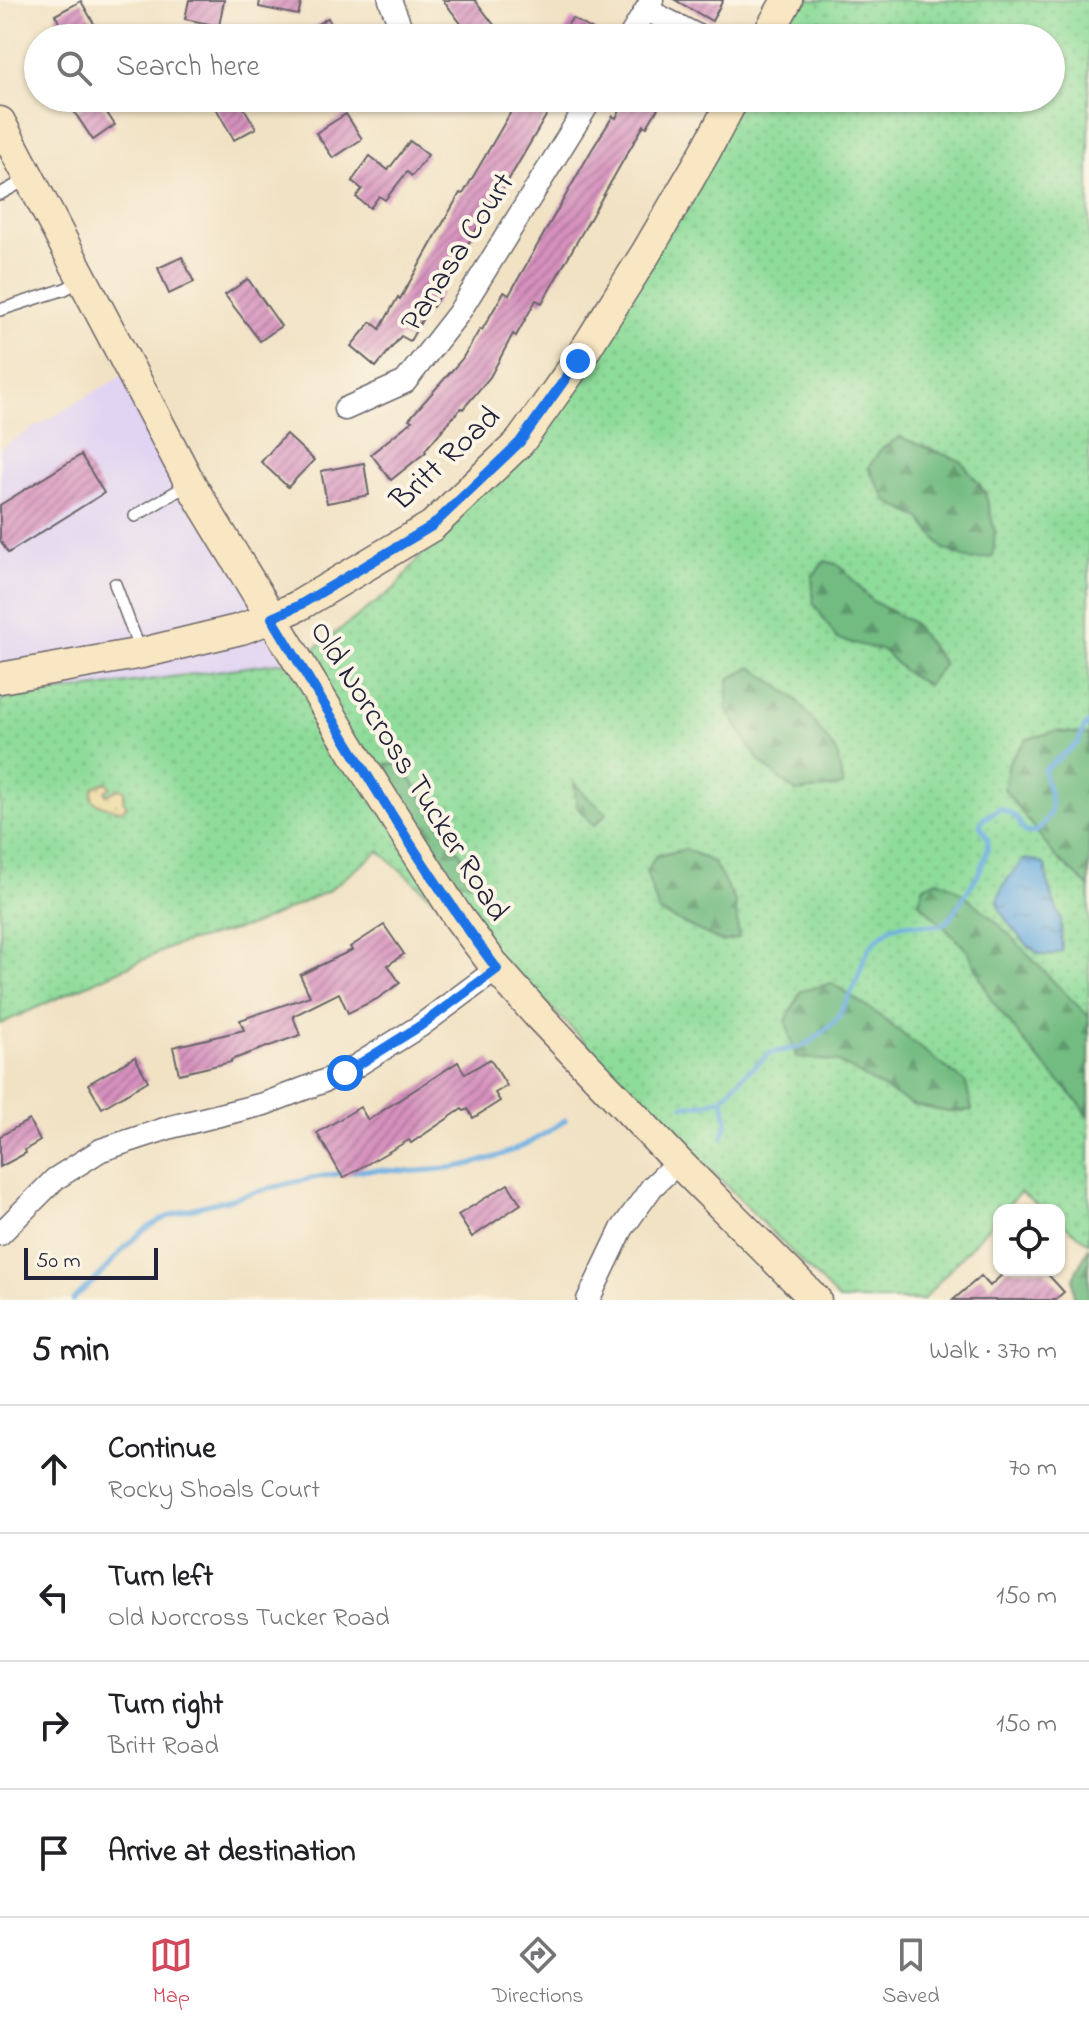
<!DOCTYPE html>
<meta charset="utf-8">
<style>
body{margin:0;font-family:"Indie Flower",sans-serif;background:#f6f6f6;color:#202124}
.controls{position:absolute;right:24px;bottom:24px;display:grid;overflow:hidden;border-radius:16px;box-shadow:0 2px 6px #0004}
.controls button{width:72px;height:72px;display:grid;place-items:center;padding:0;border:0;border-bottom:2px solid #e0e0e0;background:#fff;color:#202124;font:40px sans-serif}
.scale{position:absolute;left:24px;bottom:20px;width:134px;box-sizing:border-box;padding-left:8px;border:4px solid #22223b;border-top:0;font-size:22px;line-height:28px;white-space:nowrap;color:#22223b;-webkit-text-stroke:6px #fcf5e5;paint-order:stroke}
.stop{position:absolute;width:24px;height:24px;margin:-18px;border:6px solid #1a73e8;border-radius:50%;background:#fff}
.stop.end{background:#1a73e8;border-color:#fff;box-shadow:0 2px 8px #0008}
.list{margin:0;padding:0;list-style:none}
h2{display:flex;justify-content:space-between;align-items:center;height:104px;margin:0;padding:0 32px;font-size:34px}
h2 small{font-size:26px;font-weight:400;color:#757577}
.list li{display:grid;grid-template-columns:52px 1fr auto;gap:24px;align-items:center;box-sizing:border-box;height:128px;padding:0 32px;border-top:2px solid #e0e0e0}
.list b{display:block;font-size:30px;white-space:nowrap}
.list p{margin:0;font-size:26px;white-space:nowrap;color:#757577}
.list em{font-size:26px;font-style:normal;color:#757577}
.icon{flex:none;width:44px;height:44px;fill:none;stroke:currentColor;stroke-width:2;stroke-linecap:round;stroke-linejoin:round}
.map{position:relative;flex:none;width:1089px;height:1300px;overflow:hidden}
.search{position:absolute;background:#fff;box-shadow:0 2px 6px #0004;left:24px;right:24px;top:24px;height:88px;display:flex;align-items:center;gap:20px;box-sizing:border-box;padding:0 28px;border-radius:44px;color:#757577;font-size:30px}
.sheet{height:616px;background:#fff}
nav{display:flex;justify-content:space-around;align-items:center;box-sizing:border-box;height:112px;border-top:2px solid #e0e0e0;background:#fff;font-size:22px;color:#757577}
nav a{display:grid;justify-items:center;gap:4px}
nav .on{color:#d1495b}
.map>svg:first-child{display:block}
.built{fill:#e1d4f3}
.grass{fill:url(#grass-dots);stroke:#587f6a;stroke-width:2}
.forest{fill:url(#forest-firs);stroke:#4a6f5e;stroke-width:2}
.sand{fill:url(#sand-dots);stroke:#887e6c;stroke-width:2}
.water{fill:url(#water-ripples);stroke:#47688e;stroke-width:2}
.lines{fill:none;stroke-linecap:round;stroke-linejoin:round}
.stream{stroke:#6caee1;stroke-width:5}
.building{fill:url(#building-hatch)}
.lane-casing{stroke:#6a656b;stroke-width:14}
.street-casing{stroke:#6a656b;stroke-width:25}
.secondary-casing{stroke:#6a656b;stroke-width:33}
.lane{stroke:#fff;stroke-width:11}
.street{stroke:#fff;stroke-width:22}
.secondary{stroke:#f9e7c3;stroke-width:30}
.route{stroke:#1a73e8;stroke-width:10}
.labels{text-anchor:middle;stroke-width:8;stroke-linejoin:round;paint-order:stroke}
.street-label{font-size:32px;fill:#22223b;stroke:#fcf5e5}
</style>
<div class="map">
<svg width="1089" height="1300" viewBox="0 0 1089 1300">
<defs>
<pattern id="grass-dots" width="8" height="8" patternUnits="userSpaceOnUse" patternTransform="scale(2)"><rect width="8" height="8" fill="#8edc9a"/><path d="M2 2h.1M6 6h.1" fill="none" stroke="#7abc86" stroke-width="1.8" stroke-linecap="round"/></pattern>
<pattern id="forest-firs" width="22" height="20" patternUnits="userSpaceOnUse" patternTransform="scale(2)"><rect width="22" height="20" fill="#72bc82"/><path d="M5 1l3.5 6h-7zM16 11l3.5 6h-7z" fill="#5d986c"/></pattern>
<pattern id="sand-dots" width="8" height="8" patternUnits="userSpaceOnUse" patternTransform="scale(2)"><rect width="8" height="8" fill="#eeda9e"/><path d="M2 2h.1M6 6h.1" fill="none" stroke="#ccbb89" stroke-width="1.8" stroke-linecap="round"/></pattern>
<pattern id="water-ripples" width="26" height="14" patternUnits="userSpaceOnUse" patternTransform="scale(2)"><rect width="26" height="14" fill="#6caee1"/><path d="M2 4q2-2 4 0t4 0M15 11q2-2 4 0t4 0" fill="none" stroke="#588db8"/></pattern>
<pattern id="building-hatch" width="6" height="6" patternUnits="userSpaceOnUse" patternTransform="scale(2)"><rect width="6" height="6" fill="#d691bd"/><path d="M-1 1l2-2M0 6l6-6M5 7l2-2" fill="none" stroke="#ad769b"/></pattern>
</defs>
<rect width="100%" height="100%" fill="#fcf5e5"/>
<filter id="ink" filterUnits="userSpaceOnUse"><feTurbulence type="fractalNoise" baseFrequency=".0125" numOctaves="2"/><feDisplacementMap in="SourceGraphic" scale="16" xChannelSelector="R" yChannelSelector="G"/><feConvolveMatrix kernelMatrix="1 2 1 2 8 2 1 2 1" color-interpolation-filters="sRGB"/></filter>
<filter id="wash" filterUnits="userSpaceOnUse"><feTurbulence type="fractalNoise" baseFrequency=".006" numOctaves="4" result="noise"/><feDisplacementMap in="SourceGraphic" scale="32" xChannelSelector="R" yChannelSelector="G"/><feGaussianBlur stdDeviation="1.8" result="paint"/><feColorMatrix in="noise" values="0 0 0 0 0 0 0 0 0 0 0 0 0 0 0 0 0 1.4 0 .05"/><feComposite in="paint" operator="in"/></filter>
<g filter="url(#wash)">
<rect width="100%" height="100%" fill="#f1e2c4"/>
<!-- built -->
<polygon class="built" points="125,374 299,660 0,700 0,448"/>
<!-- grass -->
<polygon class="grass" points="779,0 1089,0 1089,1243 1059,1221 1059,1210 1044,1210 1020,1192 1004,1210 999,1210 999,1215 923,1300 839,1300 515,971 379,851 328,891 254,925 176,945 0,1024 0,700 299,660 394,589 496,460 736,98 1051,98 1051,38 762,38"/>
<!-- forest -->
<g class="forest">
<polygon points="900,437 961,461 985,492 995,532 993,557 970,560 944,549 920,518 888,502 868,468 881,449"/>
<polygon points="825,561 839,565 872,601 913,623 944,664 927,685 905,672 884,651 837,639 814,604 812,577"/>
<polygon points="752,667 796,699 837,753 843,786 796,792 759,761 727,710 729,679"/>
<polygon points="1057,731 1089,735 1089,887 1055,856 1004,789 1009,762 1027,739"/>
<polygon points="386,764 401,765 467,864 471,882 447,881 391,786"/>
<polygon points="574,783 587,797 607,813 594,826 577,807"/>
<polygon points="686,849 713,862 735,901 739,938 723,942 659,912 646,872 656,856"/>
<path d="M 937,880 C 950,884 959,891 969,899 C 1014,933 1047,979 1089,1016 L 1089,1118 L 1081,1105 L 1034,1054 L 990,998 L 968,951 L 919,902 L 924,886 Z"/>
<polygon points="832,983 873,1011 966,1083 972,1110 949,1112 913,1105 838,1062 796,1057 786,1021 801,991"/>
<polygon points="1089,1247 1089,1300 1074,1300 1073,1278"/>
</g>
<!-- sand -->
<path class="sand" d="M 106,782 L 111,787 L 105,791 L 106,795 L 121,788 L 124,790 L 125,793 L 123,800 L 127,806 C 125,807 123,809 121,810 C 116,812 112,808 107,807 C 95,803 88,802 94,787 Z"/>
<!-- water -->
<path class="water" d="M 1024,859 L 1036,861 L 1045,865 L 1049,889 L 1061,919 L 1062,951 C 1056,954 1050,956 1043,955 C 1030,952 1000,916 998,903 C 996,891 1016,869 1024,859 Z"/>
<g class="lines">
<!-- stream -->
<g class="stream">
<path d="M 684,1106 L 705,1104 L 723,1098 L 744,1075 L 770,1053 L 800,1047 L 812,1041 L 836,1021 L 856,983 L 864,959 L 870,947 L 879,937 L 891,928 L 904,924 L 940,926 L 949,920 L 979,873 L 987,852 L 988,839 L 980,825 L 983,819 L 1001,808 L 1016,817 L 1025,832 C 1033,833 1037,833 1042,826 C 1060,805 1046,793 1044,770 L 1079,742 L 1084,728 L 1089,723"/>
<polyline points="722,1138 727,1122 723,1098"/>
<path d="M 73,1300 C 79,1292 88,1287 95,1280 C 114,1261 129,1239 152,1225 C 174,1211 202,1206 227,1200 C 270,1188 312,1176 357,1171 C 377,1168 398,1172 418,1171 C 476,1168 518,1154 565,1120"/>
</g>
</g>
<g id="blocks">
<!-- building -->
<g class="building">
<polygon points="189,0 224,0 219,26 185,19"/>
<polygon points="260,0 302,0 298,15 259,7"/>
<polygon points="443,0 475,0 504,38 472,38"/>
<polygon points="675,0 723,0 712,21"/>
<polygon points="81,1 102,38 68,38 55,15"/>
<polygon points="328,18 339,38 294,38"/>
<polygon points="572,18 607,38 560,38"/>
<polygon points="97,98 115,125 93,140 75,113"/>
<polygon points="222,98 238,98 256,128 234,140 213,103"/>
<polygon points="519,98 541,98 553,104 495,203 492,201 433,307 430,306 410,341 401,336 376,367 351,346 371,322 380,329 398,297 400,299 460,193 463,194"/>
<polygon points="627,98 664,98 647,127 644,125 624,159 542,303 536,300 516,336 513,334 490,377 463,409 461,408 425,450 426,452 391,480 371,454 412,421 409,419 462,359 480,329 482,330 504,292 509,295 591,151 613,116 616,118"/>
<polygon points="346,114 362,139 333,158 316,133"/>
<polygon points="410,141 428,155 412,176 407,172 385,200 379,196 370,208 356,197 362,189 352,181 370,156 388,170"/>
<polygon points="182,257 194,282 169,294 158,268"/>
<polygon points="248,279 281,326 260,341 225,295"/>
<polygon points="286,434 314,460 288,487 261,462"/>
<polygon points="81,455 104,493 8,553 0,540 0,505"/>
<polygon points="364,463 369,495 327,503 321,471"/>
<polygon points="384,925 404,954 388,965 400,983 377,999 348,1013 339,993 293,1016 300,1035 231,1060 231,1062 179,1074 173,1047 244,1030 240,1020 310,996 300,975 352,950 350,947"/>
<polygon points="135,1057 148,1081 102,1108 88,1084"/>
<polygon points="490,1059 507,1086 495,1093 500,1101 473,1118 468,1109 464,1111 462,1109 411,1143 409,1140 343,1178 317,1133 360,1107 368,1120 458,1062 465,1074"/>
<polygon points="29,1120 40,1141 25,1150 26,1153 0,1167 0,1136"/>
<polygon points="508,1184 521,1204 472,1237 458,1215"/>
<polygon points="1007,1270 1044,1270 1064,1292 1055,1300 953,1300 981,1276 990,1286"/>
</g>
</g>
</g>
<g filter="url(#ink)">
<use href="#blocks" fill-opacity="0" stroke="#6a656b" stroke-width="2"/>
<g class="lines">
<defs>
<g id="lane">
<polyline points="0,194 29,178"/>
<polyline points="0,310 65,289 82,280"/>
<polyline points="135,516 189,484"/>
<polyline points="115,584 141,653"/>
</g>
<g id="street">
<polyline points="390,0 405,38"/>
<polyline points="647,10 702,38"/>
<polyline points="629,38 652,0"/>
<polyline points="345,409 405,382 458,314 592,98"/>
<polyline points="0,1234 55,1179 101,1150 171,1127 264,1104 345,1073 420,1026 497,969"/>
<polyline points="588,1300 622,1229 652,1187 678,1162"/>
</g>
<g id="secondary">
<polyline points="766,38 787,0"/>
<polyline points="0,122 190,483 357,758 458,917 497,969 537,1014 678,1162 816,1300"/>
<polyline points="0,678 142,653 241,629 272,618 298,606 432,526 520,442 578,361 646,253 705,152 734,98"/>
</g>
</defs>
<!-- lane casing -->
<use href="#lane" class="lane-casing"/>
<!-- street casing -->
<use href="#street" class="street-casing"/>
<!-- secondary casing -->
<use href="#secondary" class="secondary-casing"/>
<!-- lane -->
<use href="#lane" class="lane"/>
<!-- street -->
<use href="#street" class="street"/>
<!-- secondary -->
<use href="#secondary" class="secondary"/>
</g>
</g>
<g class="lines" filter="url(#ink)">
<!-- route -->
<path class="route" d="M 345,1073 L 420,1026 L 497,969 C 414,858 344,737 272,618 L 298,606 L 432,526 L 520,442 L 578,361"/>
</g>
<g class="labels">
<!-- street labels -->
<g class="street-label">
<text transform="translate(456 251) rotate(-57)" y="11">Panasa Court</text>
<text transform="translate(444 457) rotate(-43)" y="11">Britt Road</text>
<text transform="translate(411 770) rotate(58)" y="11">Old Norcross Tucker Road</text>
</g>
</g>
</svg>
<div class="controls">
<button><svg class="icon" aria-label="locate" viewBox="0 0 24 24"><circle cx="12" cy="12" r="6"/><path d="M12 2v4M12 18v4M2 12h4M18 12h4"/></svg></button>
</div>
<div class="scale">50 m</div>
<div class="stop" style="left:345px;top:1073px"></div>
<div class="stop end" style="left:578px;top:361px"></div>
<div class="search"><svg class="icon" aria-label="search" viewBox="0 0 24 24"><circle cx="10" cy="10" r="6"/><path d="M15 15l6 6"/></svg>Search here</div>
</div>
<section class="sheet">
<h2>5 min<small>Walk · 370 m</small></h2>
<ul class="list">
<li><svg class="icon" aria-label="ahead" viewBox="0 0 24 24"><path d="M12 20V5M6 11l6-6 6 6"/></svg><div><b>Continue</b><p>Rocky Shoals Court</p></div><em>70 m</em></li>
<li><svg class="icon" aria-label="left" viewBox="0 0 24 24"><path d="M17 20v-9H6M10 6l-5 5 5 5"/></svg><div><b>Turn left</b><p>Old Norcross Tucker Road</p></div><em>150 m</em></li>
<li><svg class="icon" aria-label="right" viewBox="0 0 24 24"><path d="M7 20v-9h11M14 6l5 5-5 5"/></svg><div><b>Turn right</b><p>Britt Road</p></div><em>150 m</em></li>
<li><svg class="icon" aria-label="arrive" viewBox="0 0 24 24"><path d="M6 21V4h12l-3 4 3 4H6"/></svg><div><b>Arrive at destination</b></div></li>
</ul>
</section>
<nav>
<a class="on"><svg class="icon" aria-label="map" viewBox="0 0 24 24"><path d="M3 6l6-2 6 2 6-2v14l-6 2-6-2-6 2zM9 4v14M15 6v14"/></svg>Map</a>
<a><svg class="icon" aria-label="directions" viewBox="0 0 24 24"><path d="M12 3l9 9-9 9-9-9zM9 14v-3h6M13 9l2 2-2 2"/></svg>Directions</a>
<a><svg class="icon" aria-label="saved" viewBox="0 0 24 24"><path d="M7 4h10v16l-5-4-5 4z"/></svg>Saved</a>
</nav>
